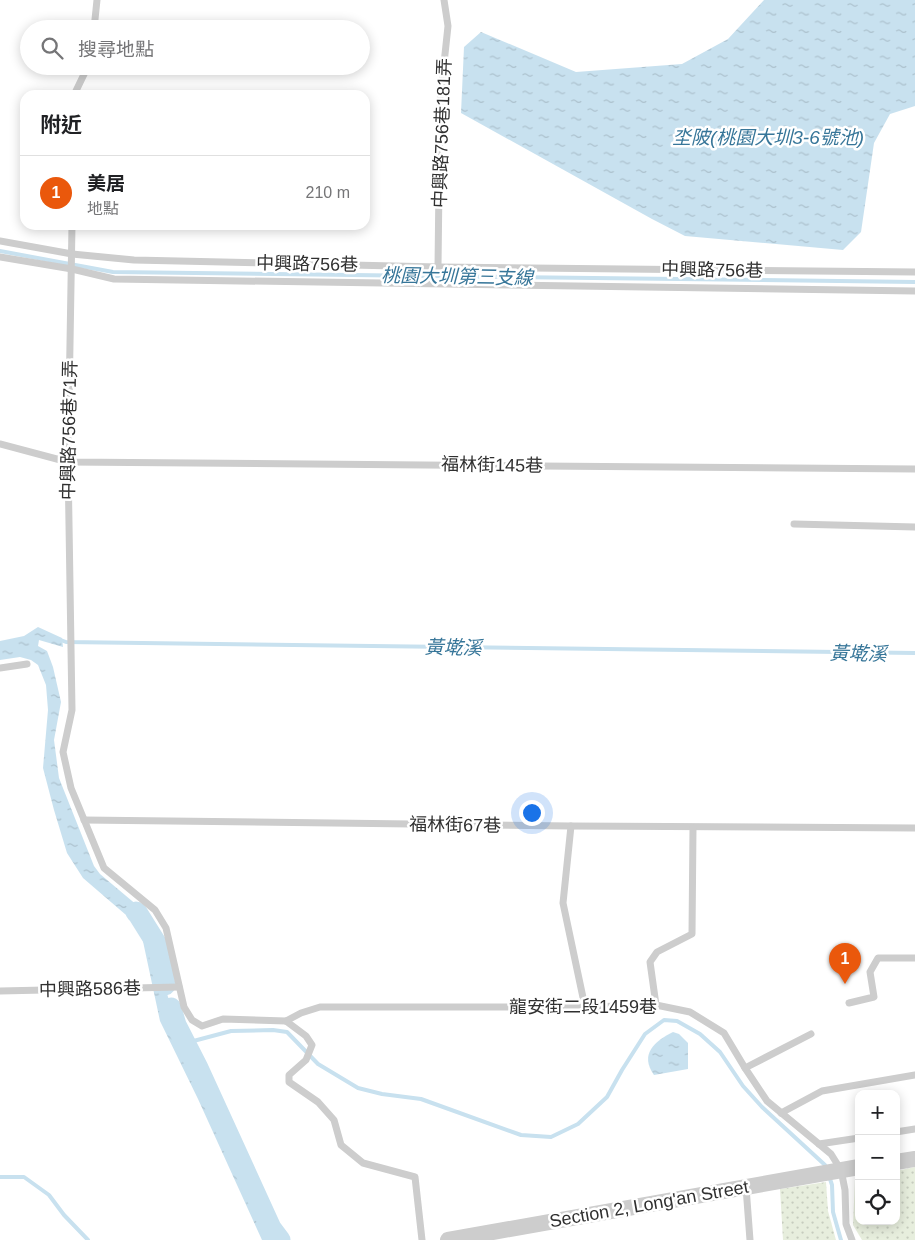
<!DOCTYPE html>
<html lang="zh-TW">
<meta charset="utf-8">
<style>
body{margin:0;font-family:Helvetica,"Noto Sans TC",sans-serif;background:#f2f2f2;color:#202124}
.controls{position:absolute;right:15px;bottom:15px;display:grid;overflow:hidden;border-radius:10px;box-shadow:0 2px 12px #0003}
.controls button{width:45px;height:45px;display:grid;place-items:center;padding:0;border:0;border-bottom:1px solid #e0e0e0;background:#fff;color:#202124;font:25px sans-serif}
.you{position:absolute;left:531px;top:812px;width:18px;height:18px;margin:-12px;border:4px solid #fff;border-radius:50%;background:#1a73e8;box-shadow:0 0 0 8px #1a73e833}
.badge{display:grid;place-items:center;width:32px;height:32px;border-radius:50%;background:#ea580c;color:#fff;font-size:16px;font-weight:700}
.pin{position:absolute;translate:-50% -41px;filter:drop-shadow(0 1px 2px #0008)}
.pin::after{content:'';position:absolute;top:26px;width:18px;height:15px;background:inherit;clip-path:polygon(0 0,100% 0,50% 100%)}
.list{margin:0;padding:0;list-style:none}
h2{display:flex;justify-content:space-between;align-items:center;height:65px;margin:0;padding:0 20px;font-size:21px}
h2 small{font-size:16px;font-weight:400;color:#757577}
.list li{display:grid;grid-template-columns:32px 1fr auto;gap:15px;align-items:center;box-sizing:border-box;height:75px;padding:0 20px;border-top:1px solid #e0e0e0}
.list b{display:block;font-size:19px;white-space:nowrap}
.list p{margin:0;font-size:16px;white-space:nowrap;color:#757577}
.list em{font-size:16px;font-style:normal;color:#757577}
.icon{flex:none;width:28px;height:28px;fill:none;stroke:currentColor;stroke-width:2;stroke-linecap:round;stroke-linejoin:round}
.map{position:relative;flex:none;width:915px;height:1240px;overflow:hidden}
.search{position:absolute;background:#fff;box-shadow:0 2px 12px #0003;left:20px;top:20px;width:350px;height:55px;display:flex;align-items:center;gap:12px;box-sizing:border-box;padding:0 18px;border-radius:28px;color:#757577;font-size:19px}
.panel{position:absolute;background:#fff;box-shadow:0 2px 12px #0003;left:20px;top:90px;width:350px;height:140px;border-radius:15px}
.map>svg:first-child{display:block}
.grass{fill:url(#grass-dots)}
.water{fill:url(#water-ripples)}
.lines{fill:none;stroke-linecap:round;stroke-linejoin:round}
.stream{stroke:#c8e1ef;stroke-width:4}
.river{stroke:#c8e1ef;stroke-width:21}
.service{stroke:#cdcdcd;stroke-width:7}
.tertiary{stroke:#cdcdcd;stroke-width:16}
.labels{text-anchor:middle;stroke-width:5;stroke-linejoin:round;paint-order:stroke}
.street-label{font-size:18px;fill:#303030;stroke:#fff}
.water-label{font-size:19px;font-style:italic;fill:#377699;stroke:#fff}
</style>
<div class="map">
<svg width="915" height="1240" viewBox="0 0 915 1240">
<defs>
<pattern id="grass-dots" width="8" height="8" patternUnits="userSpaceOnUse" patternTransform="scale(1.25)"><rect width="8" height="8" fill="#e7eedd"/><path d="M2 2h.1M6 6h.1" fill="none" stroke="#c6ccbe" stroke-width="1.8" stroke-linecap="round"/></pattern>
<pattern id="water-ripples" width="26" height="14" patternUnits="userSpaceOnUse" patternTransform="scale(1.25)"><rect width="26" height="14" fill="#c8e1ef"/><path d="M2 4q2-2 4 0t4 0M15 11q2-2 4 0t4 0" fill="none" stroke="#acc1cd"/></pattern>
</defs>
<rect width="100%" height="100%" fill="#fff"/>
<!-- grass -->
<g class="grass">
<polygon points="915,1167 915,1240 862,1240 853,1225 855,1179 859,1178 859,1221 896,1221 896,1171"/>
<polygon points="826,1182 828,1211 836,1240 783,1240 780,1189"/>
</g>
<!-- water -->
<g class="water">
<polygon points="764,0 915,0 915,106 890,114 874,143 861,232 843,250 685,236 652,219 461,113 464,47 481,32 576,72 682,64 728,39"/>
<polygon points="38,627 62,638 63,647 39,640 38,646 47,651 53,667 61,702 54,740 59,778 94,866 100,874 138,906 146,918 168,997 182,1037 266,1229 272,1240 262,1240 198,1099 160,1021 141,932 133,921 83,878 67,853 54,810 43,768 48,710 46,685 38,665 31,660 20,657 0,660 0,641 24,636"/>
<path d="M 673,1032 L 679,1034 L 688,1043 L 688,1069 L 654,1075 C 639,1054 655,1041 673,1032 Z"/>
</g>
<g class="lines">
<!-- stream -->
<g class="stream">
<polyline points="0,251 113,272 915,282"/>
<polyline points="58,639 66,642 915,653"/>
<polyline points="186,1043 231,1031 273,1030 287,1032 318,1064 358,1088 382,1094 421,1099 521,1135 551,1137 578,1124 607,1097 622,1070 645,1034 664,1020 677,1021 700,1034 720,1052 743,1086 762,1107 825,1165 825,1168"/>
<polyline points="829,1176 832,1185 833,1212 841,1240"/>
<polyline points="0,1177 24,1177 49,1195 64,1215 88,1240"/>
</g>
<!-- river -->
<g class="river">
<polyline points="136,912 138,914 158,946 165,985"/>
<polyline points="171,1008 176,1025 198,1068 271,1228 280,1240"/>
</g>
<!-- service -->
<g class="service">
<polyline points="94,29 97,0"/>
<polyline points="74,95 88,66"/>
<polyline points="72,225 68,462 72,710 63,752 71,788 104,868 155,910 166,928 184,1007 192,1020 202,1026 223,1019 286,1021 306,1036 312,1045 306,1060 289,1075 289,1082 318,1102 334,1120 341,1145 363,1163 415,1177 422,1240"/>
<polyline points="0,241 72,254 134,260 438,267 915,272"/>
<polyline points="0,257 72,269 114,279 915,291"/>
<polyline points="438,267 440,101 448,26 444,0"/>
<polyline points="0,444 68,462 915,469"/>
<polyline points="794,524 915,527"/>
<polyline points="0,668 27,664"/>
<polyline points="84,820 571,826 915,828"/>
<polyline points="571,826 563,903 585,1007"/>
<polyline points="0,991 179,987"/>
<polyline points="849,1003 874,997 870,972 878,958 915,958"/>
<polyline points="656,1005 650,962 657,952 692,934 693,828"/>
<polyline points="286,1021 301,1013 320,1007 585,1007 656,1005 690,1012 724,1033 745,1068 767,1101 831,1154 841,1170 845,1190 846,1224 852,1240"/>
<polyline points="745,1068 811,1034"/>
<polyline points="781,1113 822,1091 915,1075"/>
<polyline points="896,1132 915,1129"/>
<polyline points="819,1144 859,1138"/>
<polyline points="746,1187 750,1240"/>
</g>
<!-- tertiary -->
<g class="tertiary">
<polyline points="896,1162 915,1159"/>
<polyline points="448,1240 859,1167"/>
</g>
</g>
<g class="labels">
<!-- street labels -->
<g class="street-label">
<text transform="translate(442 133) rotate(-88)" y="6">中興路756巷181弄</text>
<text transform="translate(307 264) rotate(1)" y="6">中興路756巷</text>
<text transform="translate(712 270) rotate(1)" y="6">中興路756巷</text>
<text transform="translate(69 430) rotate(-89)" y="6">中興路756巷71弄</text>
<text transform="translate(492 465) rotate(1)" y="6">福林街145巷</text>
<text transform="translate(455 825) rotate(1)" y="6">福林街67巷</text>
<text transform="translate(90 989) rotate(-1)" y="6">中興路586巷</text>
<text x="583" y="1013">龍安街二段1459巷</text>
<text transform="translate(649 1204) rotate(-10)" y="6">Section 2, Long'an Street</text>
</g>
<!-- water labels -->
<g class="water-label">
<text x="768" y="144">坔陂(桃園大圳3-6號池)</text>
<text transform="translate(457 276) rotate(1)" y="7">桃園大圳第三支線</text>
<text transform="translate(453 647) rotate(1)" y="7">黃墘溪</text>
<text transform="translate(858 653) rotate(1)" y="7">黃墘溪</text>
</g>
</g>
</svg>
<div class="controls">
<button>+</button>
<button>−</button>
<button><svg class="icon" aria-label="locate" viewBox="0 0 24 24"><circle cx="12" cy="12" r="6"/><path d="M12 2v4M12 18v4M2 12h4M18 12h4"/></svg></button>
</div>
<div class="you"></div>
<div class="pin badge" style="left:845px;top:984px">1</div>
<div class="search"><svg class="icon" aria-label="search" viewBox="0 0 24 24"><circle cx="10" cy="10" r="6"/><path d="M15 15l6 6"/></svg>搜尋地點</div>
<section class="panel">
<h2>附近<small></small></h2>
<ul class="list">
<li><span class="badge">1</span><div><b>美居</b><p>地點</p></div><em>210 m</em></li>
</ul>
</section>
</div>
